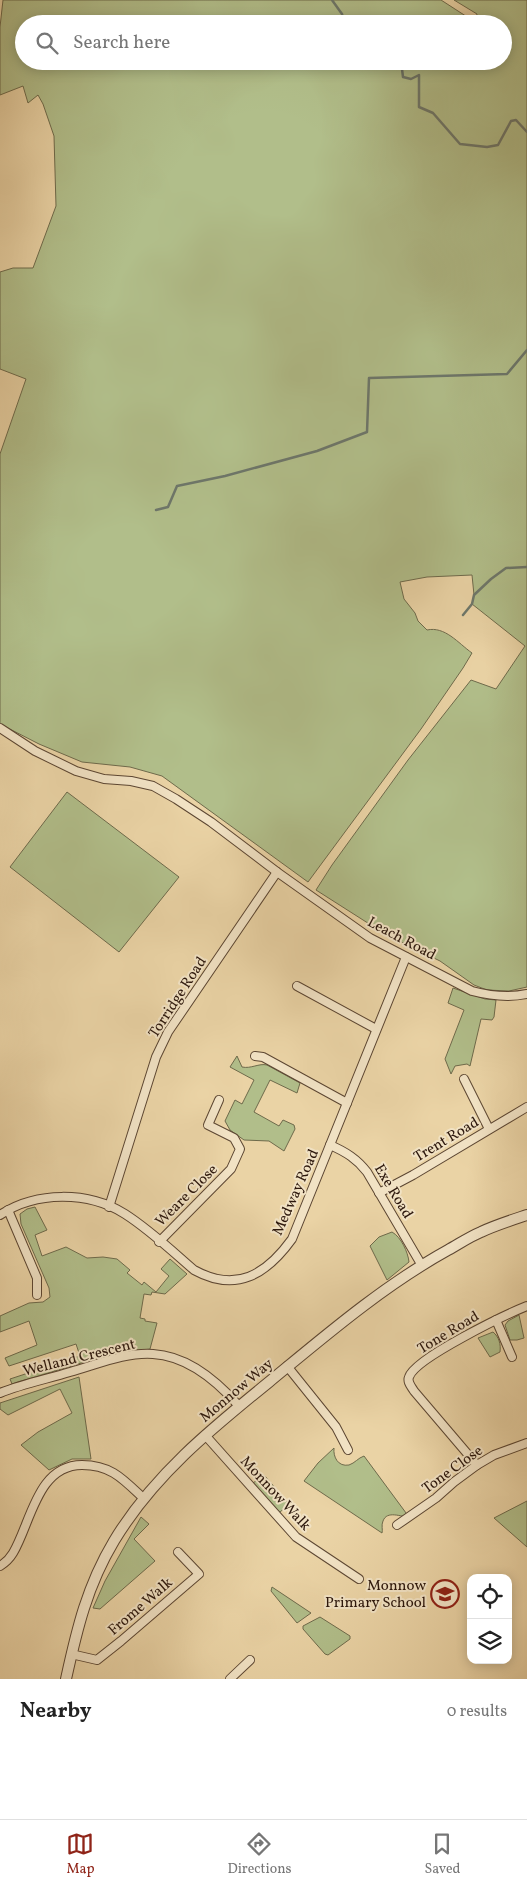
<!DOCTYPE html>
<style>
body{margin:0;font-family:Vollkorn,serif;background:#f6f6f6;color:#222}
.controls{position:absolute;right:15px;bottom:15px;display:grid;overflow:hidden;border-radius:10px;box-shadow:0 2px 12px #0003}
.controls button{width:45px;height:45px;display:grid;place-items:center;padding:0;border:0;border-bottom:1px solid #e0e0e0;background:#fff;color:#222;font:25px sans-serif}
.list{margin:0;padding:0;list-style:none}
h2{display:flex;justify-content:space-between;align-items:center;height:65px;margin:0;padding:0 20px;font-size:21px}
h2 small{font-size:16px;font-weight:400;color:#767676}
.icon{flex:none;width:28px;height:28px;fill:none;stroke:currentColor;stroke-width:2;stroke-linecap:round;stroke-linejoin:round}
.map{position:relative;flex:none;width:527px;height:1679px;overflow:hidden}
.search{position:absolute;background:#fff;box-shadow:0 2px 12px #0003;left:15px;right:15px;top:15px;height:55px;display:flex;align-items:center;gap:12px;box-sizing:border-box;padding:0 18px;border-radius:28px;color:#767676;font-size:19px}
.sheet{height:140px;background:#fff}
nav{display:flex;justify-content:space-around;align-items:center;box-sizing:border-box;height:70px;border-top:1px solid #e0e0e0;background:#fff;font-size:14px;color:#767676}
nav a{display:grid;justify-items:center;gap:2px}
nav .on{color:#8f2418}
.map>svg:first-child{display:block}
.green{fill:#b1be8a;stroke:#6e6a4b;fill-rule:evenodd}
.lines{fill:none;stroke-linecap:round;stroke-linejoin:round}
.stream{stroke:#6d776b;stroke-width:2.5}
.minor-casing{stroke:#5c4632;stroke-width:10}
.tertiary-casing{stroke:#5c4632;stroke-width:12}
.minor{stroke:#f1e2c4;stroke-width:8}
.tertiary{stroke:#f1e2c4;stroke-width:10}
.labels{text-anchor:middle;stroke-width:4;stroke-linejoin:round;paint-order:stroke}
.street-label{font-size:15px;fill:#2c170c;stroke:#f1e2c4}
.poi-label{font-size:15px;fill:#2c170c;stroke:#f1e2c4;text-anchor:end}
</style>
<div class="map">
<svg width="527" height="1679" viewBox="0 0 527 1679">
<rect width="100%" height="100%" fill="#ead3a5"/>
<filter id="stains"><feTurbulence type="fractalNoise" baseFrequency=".004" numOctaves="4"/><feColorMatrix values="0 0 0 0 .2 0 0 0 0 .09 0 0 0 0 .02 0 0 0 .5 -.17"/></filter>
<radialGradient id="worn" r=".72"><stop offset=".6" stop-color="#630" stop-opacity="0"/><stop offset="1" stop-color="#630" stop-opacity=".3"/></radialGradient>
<!-- green -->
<g class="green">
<path d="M 3,0 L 441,0 L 475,22 L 477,14 L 454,0 L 527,0 L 527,987 L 509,991 L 487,990 L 474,985 L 440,961 L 385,934 L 316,890 L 332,865 L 408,760 L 471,680 L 496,689 L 525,646 L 472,604 L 474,595 L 472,575 L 427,577 L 400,582 L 404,599 L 415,613 L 418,621 L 427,630 C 445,626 458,643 472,653 L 463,668 L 421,729 L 308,882 L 162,776 L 130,767 L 82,762 L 39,744 L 0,724 L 0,454 L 26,379 L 0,369 L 0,272 L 13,268 L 33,268 L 56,206 L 54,136 L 43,104 L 38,95 L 28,103 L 23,86 L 0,95 L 0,27 ZM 24,24 L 503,24 L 503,61 L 24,61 Z"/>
<polygon points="67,792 179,877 119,952 10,867"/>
<polygon points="453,988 485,999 496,1000 494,1017 492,1020 481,1019 470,1066 467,1064 455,1066 451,1074 445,1059 464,1010 448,1003"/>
<path d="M 237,1056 L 242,1067 C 251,1069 259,1063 267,1065 L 300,1083 L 297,1093 L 270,1080 L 254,1112 L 279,1126 L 283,1120 L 294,1125 L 295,1129 L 284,1151 L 269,1141 L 244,1140 L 230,1130 L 225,1121 L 235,1100 L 242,1104 L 254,1080 L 230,1067 Z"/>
<polygon points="35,1207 47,1230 35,1235 42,1256 66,1247 87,1258 103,1257 117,1259 130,1270 127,1273 142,1285 144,1282 156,1292 169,1276 161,1269 170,1259 187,1274 165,1294 152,1292 151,1295 144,1294 140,1318 145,1319 145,1321 157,1323 150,1349 101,1357 12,1384 10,1379 80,1356 76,1344 9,1366 5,1358 37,1345 29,1321 0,1332 0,1316 29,1303 43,1302 50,1297 49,1288 21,1224 20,1214 27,1209"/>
<path d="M 392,1232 C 401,1237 408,1252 409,1262 L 387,1280 L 370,1246 L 379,1237 Z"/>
<polygon points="519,1315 524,1338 517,1340 510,1340 505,1325 508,1321"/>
<path d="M 493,1332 C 499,1337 501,1344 500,1352 L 490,1357 L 478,1338 Z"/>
<polygon points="79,1377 91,1459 72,1459 49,1470 21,1445 38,1432 72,1413 60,1389 8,1415 0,1409 0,1403"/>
<path d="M 334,1448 C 333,1457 338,1467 349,1465 C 355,1463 358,1458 364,1456 L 409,1517 C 401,1517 387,1510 383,1521 C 381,1525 383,1530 382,1533 L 304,1481 L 318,1463 Z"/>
<polygon points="264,1475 289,1504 279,1513 253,1483"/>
<polygon points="527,1501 527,1547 494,1518"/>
<polygon points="141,1517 149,1524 134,1539 155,1561 100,1609 93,1608 105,1581"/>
<polygon points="272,1587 311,1613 297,1623 271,1591"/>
<polygon points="320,1617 350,1636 350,1639 328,1655 325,1654 303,1629 303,1626"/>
</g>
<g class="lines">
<!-- stream -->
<g class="stream">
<polyline points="332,0 342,14 345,24"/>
<polyline points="401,61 403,77 411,79 419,75 419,107 433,113 460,144 487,147 498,145 511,121 516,120 527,132"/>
<polyline points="156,510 168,507 177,486 225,476 317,451 367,432 369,378 507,374 527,350"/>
<polyline points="463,615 472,604 474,595 491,579 506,568 527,567"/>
</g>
<defs>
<g id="minor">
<path d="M 0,728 L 35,751 L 76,771 L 104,779 L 131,781 L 153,786 L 176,799 L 211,822 L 277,872 L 370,938 L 472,991 C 491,996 508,998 527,994"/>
<polyline points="297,986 376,1029"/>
<polyline points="255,1056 263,1057 347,1103"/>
<polyline points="464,1079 489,1129"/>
<path d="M 330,1145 C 346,1152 357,1159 367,1172 L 421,1264"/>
<polyline points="379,1193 413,1175 527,1107"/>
<polyline points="109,1207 156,1057 168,1032 277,872"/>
<polyline points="8,1210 37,1278 37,1295"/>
<path d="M 0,1215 C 36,1191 88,1191 125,1214 C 150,1230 172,1251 194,1270 C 236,1293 266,1275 292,1239 L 406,957"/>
<polyline points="159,1242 231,1169 240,1149 234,1138 208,1125 219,1100"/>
<polyline points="496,1320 512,1357"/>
<polyline points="287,1366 336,1427 348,1450"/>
<path d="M 0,1393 C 22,1384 47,1379 70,1372 C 96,1365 125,1352 153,1354 C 188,1356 217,1381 239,1406"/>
<polyline points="205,1435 296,1537 359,1579"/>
<path d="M 477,1465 L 414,1391 C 411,1386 407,1382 409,1377 C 415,1358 507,1314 527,1306"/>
<polyline points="397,1525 436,1498 454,1482 477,1465 494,1455 527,1443"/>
<path d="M 0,1566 C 5,1563 10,1558 13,1553 C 31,1523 37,1465 82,1465 C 111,1465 123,1479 143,1498"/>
<polyline points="71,1654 97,1660 121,1641 199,1574 178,1552"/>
<polyline points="230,1679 250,1660"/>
</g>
<path id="tertiary" d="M 66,1679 C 77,1629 87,1586 114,1541 C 153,1476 211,1429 269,1382 C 326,1335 383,1286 448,1250 C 459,1244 469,1237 481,1232 C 496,1225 512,1220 527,1215"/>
</defs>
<!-- minor casing -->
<use href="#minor" class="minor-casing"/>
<!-- tertiary casing -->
<use href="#tertiary" class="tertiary-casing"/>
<!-- minor -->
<use href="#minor" class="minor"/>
<!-- tertiary -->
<use href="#tertiary" class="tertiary"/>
</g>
<!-- icons -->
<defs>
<symbol id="school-ring" viewBox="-11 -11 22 22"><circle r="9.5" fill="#f1e2c4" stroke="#8f2418" stroke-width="1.5"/><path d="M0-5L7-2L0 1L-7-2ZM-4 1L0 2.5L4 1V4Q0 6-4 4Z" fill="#8f2418"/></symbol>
</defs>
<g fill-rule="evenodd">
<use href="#school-ring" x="429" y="1578" width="32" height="32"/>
</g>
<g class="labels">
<!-- street labels -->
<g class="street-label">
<text transform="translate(402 938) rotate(28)" y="5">Leach Road</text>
<text transform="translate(177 997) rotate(-57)" y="5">Torridge Road</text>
<text transform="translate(446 1139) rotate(-31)" y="5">Trent Road</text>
<text transform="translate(394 1191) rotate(59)" y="5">Exe Road</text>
<text transform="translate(295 1192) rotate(-66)" y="5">Medway Road</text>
<text transform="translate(186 1195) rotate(-45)" y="5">Weare Close</text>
<text transform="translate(448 1332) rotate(-31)" y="5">Tone Road</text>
<text transform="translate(79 1357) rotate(-14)" y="5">Welland Crescent</text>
<text transform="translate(236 1390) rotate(-40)" y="5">Monnow Way</text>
<text transform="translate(452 1469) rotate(-36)" y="5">Tone Close</text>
<text transform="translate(276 1493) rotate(47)" y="5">Monnow Walk</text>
<text transform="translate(140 1606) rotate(-41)" y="5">Frome Walk</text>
</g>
<!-- poi labels -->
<g class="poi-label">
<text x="426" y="1590">Monnow<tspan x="426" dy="17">Primary School</tspan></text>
</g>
</g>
<rect width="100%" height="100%" filter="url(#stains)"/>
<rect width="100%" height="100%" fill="url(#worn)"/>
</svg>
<div class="controls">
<button><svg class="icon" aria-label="locate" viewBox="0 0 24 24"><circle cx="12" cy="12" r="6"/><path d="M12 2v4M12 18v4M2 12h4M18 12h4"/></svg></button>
<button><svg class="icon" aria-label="layers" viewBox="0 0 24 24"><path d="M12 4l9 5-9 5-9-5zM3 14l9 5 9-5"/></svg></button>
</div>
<div class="search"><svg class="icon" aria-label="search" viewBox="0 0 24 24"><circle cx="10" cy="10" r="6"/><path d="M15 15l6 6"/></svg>Search here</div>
</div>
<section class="sheet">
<h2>Nearby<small>0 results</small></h2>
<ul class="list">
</ul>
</section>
<nav>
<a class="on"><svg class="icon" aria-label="map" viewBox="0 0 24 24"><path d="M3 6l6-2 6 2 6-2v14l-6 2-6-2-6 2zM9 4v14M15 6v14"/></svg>Map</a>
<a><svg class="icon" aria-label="directions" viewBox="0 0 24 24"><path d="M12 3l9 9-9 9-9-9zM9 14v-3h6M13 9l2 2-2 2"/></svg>Directions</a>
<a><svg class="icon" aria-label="saved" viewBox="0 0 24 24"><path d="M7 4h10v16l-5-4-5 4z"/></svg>Saved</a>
</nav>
